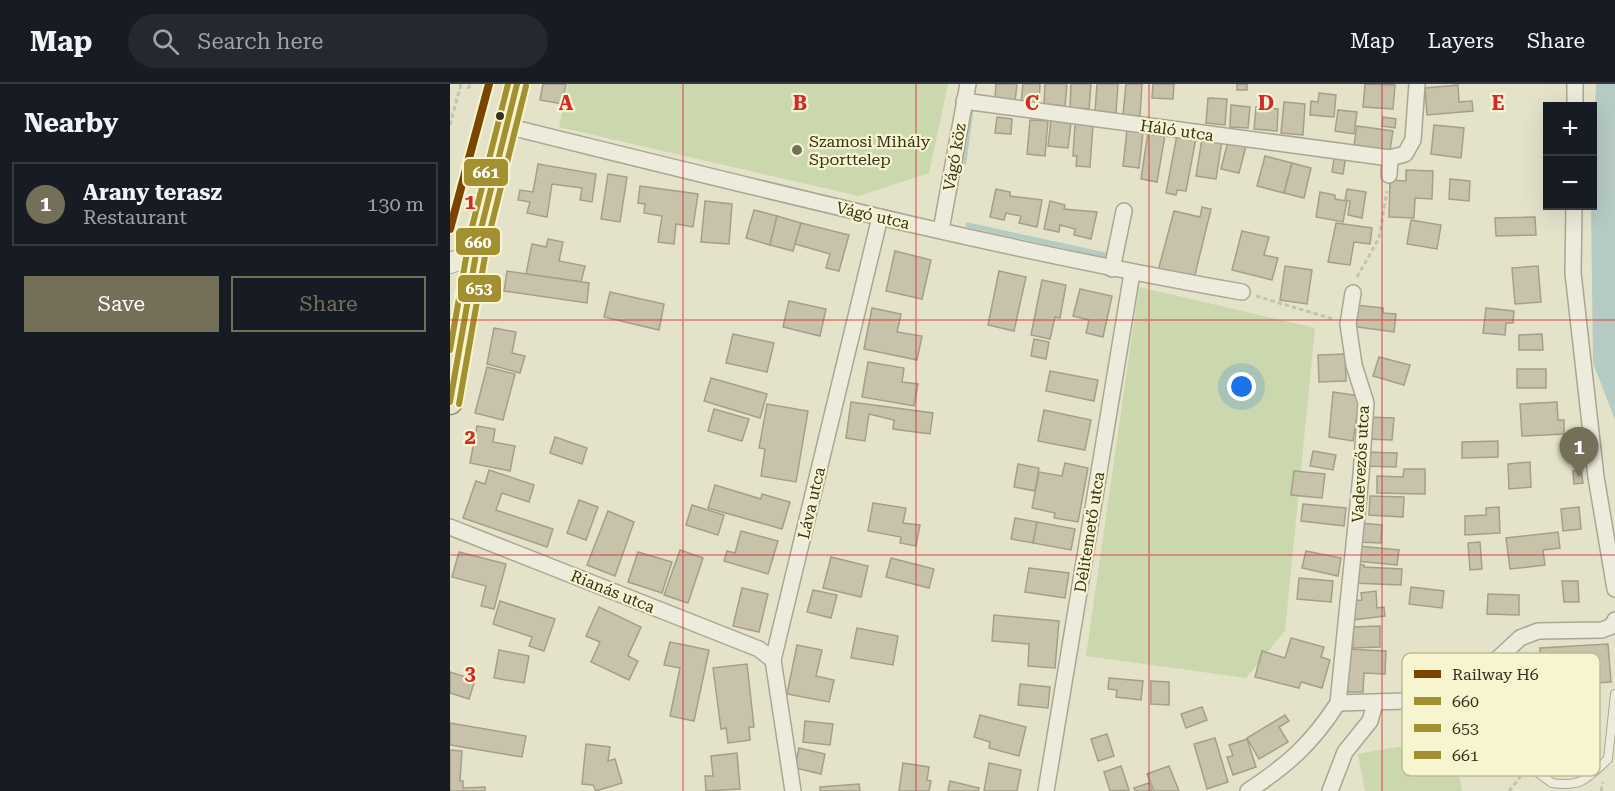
<!DOCTYPE html>
<meta charset="utf-8">
<style>
body{margin:0;font-family:"Roboto Serif",serif;background:#242831;color:#f1f3f6}
.controls{position:absolute;right:18px;top:18px;display:grid;overflow:hidden;border-radius:0px;box-shadow:0 6px 24px #0002}
.controls button{width:54px;height:54px;display:grid;place-items:center;padding:0;border:0;border-bottom:2px solid #363941;background:#171b24;color:#f1f3f6;font:30px sans-serif}
.you{position:absolute;left:792px;top:303px;width:21px;height:21px;margin:-15px;border:4px solid #fff;border-radius:50%;background:#1a73e8;box-shadow:0 0 0 9px #1a73e833}
.badge{display:grid;place-items:center;width:39px;height:39px;border-radius:50%;background:#746f59;color:#fff;font-size:20px;font-weight:700}
.pin{position:absolute;translate:-50% -50px;filter:drop-shadow(0 2px 3px #0008)}
.pin::after{content:'';position:absolute;top:32px;width:21px;height:18px;background:inherit;clip-path:polygon(0 0,100% 0,50% 100%)}
.list{margin:0;padding:0;list-style:none}
h2{display:flex;justify-content:space-between;align-items:center;height:78px;margin:0;padding:0 24px;font-size:26px}
h2 small{font-size:20px;font-weight:400;color:#9ea1a6}
.list li{display:grid;grid-template-columns:39px 1fr auto;gap:18px;align-items:center;box-sizing:border-box;height:84px;margin:0 12px 12px;padding:0 12px;border:2px solid #363941;border-radius:0px}
.list b{display:block;font-size:22px;white-space:nowrap}
.list p{margin:0;font-size:20px;white-space:nowrap;color:#9ea1a6}
.list em{font-size:20px;font-style:normal;color:#9ea1a6}
.actions{display:flex;gap:12px;padding:18px 24px}
.actions a{flex:1;padding:14px 0;border:2px solid #746f59;border-radius:0px;text-align:center;font-size:21px;color:#746f59}
.actions .main{background:#746f59;color:#fff}
.icon{flex:none;width:33px;height:33px;fill:none;stroke:currentColor;stroke-width:2;stroke-linecap:round;stroke-linejoin:round}
.map{position:relative;flex:none;width:1165px;height:707px;overflow:hidden}
header{display:flex;align-items:center;gap:36px;box-sizing:border-box;height:84px;padding:0 30px;background:#171b24;border-bottom:2px solid #363941}
header strong{font-size:28px}
nav{display:flex;gap:33px;margin-inline-start:auto;font-size:21px}
.search{width:420px;height:54px;background:#242831;display:flex;align-items:center;gap:15px;box-sizing:border-box;padding:0 21px;border-radius:33px;color:#9ea1a6;font-size:22px}
main{display:flex}
aside{flex:1;background:#171b24}
.map>svg:first-child{display:block}
.green{fill:#cbd7ac}
.water{fill:#b6cbc3}
.lines{fill:none;stroke-linecap:round;stroke-linejoin:round}
.stream{stroke:#b6cbc3;stroke-width:5}
.building{fill:#c8c2ab;stroke:#a49e8a;stroke-width:1.5}
.service-casing{stroke:#a9a694;stroke-width:10}
.minor-casing{stroke:#a9a694;stroke-width:18}
.tertiary-casing{stroke:#a9a694;stroke-width:22}
.primary-casing{stroke:#8e8c7a;stroke-width:27}
.path{stroke:#c4c2b3;stroke-width:3;stroke-dasharray:4.5 3;stroke-linecap:butt}
.service{stroke:#ecebdc;stroke-width:8}
.minor{stroke:#ecebdc;stroke-width:15}
.tertiary{stroke:#ecebdc;stroke-width:20}
.primary{stroke:#e4e3cd;stroke-width:24}
.bus-1-casing{stroke:#f6f5cf;stroke-width:10}
.bus-2-casing{stroke:#f6f5cf;stroke-width:10}
.bus-3-casing{stroke:#f6f5cf;stroke-width:10}
.bus-1{stroke:#a39131;stroke-width:6}
.bus-2{stroke:#a39131;stroke-width:6}
.bus-3{stroke:#a39131;stroke-width:6}
.rail-1-casing{stroke:#f6f5cf;stroke-width:12}
.rail-1{stroke:#7b4400;stroke-width:8}
.grid{fill:none;stroke:#d62828;stroke-width:1.5;stroke-opacity:0.55}
.bus-dot{fill:#37301c;stroke:#f6f5cf;stroke-width:2}
.poi-dot{fill:#746f59;stroke:#f6f5cf;stroke-width:2}
.labels{text-anchor:middle;stroke-width:4.5;stroke-linejoin:round;paint-order:stroke}
.street-label{font-size:16px;fill:#37301c;stroke:#f6f5cf}
.poi-label{font-size:16px;fill:#37301c;stroke:#f6f5cf;text-anchor:start}
.key{fill:#f6f5cf;stroke:#bdba99;stroke-width:1.5}
.key-label{font-size:16px;fill:#37301c}
.grid-label{font-size:20px;text-anchor:middle;font-weight:bold;fill:#d62828;stroke:#f6f5cf;stroke-width:4.5;stroke-linejoin:round;paint-order:stroke}
.line-badge{stroke:#f6f5cf;stroke-width:2}
.badge-label{font-size:16px;text-anchor:middle;font-weight:bold;fill:#fff}
</style>
<header>
<strong>Map</strong>
<div class="search"><svg class="icon" aria-label="search" viewBox="0 0 24 24"><circle cx="10" cy="10" r="6"/><path d="M15 15l6 6"/></svg>Search here</div>
<nav><a>Map</a><a>Layers</a><a>Share</a></nav>
</header>
<main>
<aside>
<h2>Nearby<small></small></h2>
<ul class="list">
<li><span class="badge">1</span><div><b>Arany terasz</b><p>Restaurant</p></div><em>130 m</em></li>
</ul>
<div class="actions"><a class="main">Save</a><a>Share</a></div>
</aside>
<div class="map">
<svg width="1165" height="707" viewBox="0 0 1165 707">
<rect width="100%" height="100%" fill="#e4e3ca"/>
<!-- green -->
<g class="green">
<polygon points="118,0 498,0 479,89 409,112 109,43"/>
<polygon points="689,203 865,244 835,547 796,594 636,572"/>
<polygon points="1002,653 1012,707 915,707 908,670"/>
</g>
<!-- water -->
<polygon class="water" points="1146,0 1165,0 1165,336 1143,279 1141,122"/>
<g class="lines">
<!-- stream -->
<g class="stream">
<polyline points="514,78 521,26"/>
<polyline points="518,141 655,171"/>
</g>
</g>
<!-- building -->
<g class="building">
<polygon points="93,0 116,0 112,20 90,16"/>
<polygon points="546,0 567,0 565,18 545,16"/>
<polygon points="573,0 590,0 589,19 571,18"/>
<polygon points="595,0 617,0 615,22 594,20"/>
<polygon points="621,0 641,0 639,25 620,24"/>
<polygon points="647,0 668,0 666,29 645,27"/>
<polygon points="676,0 692,0 690,32 673,31"/>
<polygon points="703,0 724,0 723,15 702,14"/>
<rect x="787" y="0" width="10" height="6"/>
<polygon points="915,0 945,1 943,25 913,23"/>
<polygon points="1008,1 1009,18 1022,17 1023,27 977,31 975,4"/>
<polygon points="869,9 886,11 884,33 860,31 861,17 868,18"/>
<polygon points="758,14 777,15 775,41 756,39"/>
<polygon points="834,18 855,20 853,51 831,49"/>
<polygon points="781,21 800,23 798,44 780,43"/>
<polygon points="806,23 828,25 827,47 804,45"/>
<polygon points="888,26 907,28 904,50 885,47"/>
<polygon points="547,33 562,35 561,50 545,49"/>
<polygon points="933,33 946,35 945,44 932,42"/>
<polygon points="580,36 598,37 595,72 577,70"/>
<polygon points="601,36 621,39 618,64 598,62"/>
<polygon points="625,39 643,41 640,83 626,82 627,72 623,72"/>
<polygon points="984,41 1014,44 1011,74 981,70"/>
<polygon points="907,42 943,47 940,66 904,61"/>
<polygon points="677,46 693,48 689,84 673,82"/>
<polygon points="698,48 715,51 707,98 691,95"/>
<polygon points="727,51 746,54 736,107 727,106 726,111 716,109"/>
<polygon points="752,55 772,57 766,95 746,92"/>
<polygon points="778,57 796,62 789,89 771,85"/>
<polygon points="885,69 896,71 893,90 882,88"/>
<polygon points="815,72 842,79 834,109 807,102"/>
<polygon points="842,79 861,84 854,114 834,109"/>
<polygon points="88,80 146,90 142,118 130,116 132,104 102,100 97,133 77,129 80,118 68,116 70,106 83,108"/>
<polygon points="956,86 983,87 982,115 965,114 964,134 939,133 940,96 956,97"/>
<polygon points="158,90 177,93 170,138 151,135"/>
<polygon points="1000,95 1020,97 1019,117 999,115"/>
<polygon points="190,102 248,110 243,143 226,140 224,160 208,158 212,132 194,129 195,120 188,119"/>
<polygon points="546,105 560,108 560,112 592,116 587,143 569,139 571,132 556,129 554,136 540,133"/>
<polygon points="897,105 916,108 912,134 898,131 900,117 895,116"/>
<polygon points="870,108 885,111 885,115 897,117 893,138 866,133"/>
<polygon points="255,117 282,120 279,160 251,158"/>
<polygon points="600,117 615,121 614,125 647,128 641,155 624,151 625,145 610,141 609,148 594,145"/>
<polygon points="752,123 761,125 744,195 708,187 724,127 750,133"/>
<polygon points="304,126 327,132 320,161 296,154"/>
<polygon points="327,132 351,139 343,167 320,161"/>
<polygon points="1085,133 1086,151 1046,152 1045,134"/>
<polygon points="961,136 991,141 987,165 957,160"/>
<polygon points="351,139 399,151 389,187 376,184 380,170 345,160"/>
<polygon points="886,139 922,144 920,160 904,158 900,181 878,178"/>
<polygon points="792,147 819,153 814,171 828,174 822,196 782,186"/>
<polygon points="98,155 113,158 109,177 135,182 131,198 76,190 82,160 96,163"/>
<polygon points="445,167 481,176 472,215 436,207"/>
<polygon points="835,182 862,186 857,220 830,216"/>
<polygon points="1088,182 1091,218 1065,220 1062,184"/>
<polygon points="57,187 139,199 137,219 54,207"/>
<polygon points="549,187 576,193 564,247 538,241"/>
<polygon points="592,196 616,201 610,234 605,233 600,255 581,251"/>
<polygon points="630,205 662,212 653,253 636,249 639,236 623,232"/>
<polygon points="160,208 214,220 209,246 154,233"/>
<polygon points="339,217 376,225 370,252 333,243"/>
<polygon points="904,221 933,224 933,229 946,230 944,248 901,242"/>
<polygon points="422,224 451,230 447,248 472,252 467,276 414,265"/>
<polygon points="1036,224 1064,227 1063,239 1056,239 1055,251 1033,249"/>
<polygon points="44,244 66,248 62,269 75,272 70,289 37,280"/>
<polygon points="283,250 324,259 317,288 276,279"/>
<polygon points="1092,250 1093,266 1069,266 1069,251"/>
<polygon points="584,255 599,258 596,275 581,272"/>
<polygon points="895,270 896,297 869,298 868,271"/>
<polygon points="929,273 960,281 954,301 923,292"/>
<polygon points="418,278 454,284 452,298 468,300 464,322 412,313"/>
<polygon points="37,283 65,290 53,336 25,329"/>
<rect x="1067" y="285" width="29" height="19"/>
<polygon points="600,287 648,296 644,317 596,307"/>
<polygon points="261,294 317,310 310,334 254,317"/>
<polygon points="883,308 910,312 903,357 879,353"/>
<polygon points="401,318 483,329 480,350 443,345 444,336 419,330 415,357 396,354"/>
<polygon points="1107,318 1108,336 1114,336 1114,350 1072,352 1070,320"/>
<polygon points="317,320 358,327 346,398 311,392 315,365 309,364"/>
<polygon points="264,325 299,335 292,357 258,347"/>
<polygon points="594,326 641,336 635,366 588,357"/>
<polygon points="917,333 944,334 942,356 915,355"/>
<polygon points="27,342 45,345 43,358 65,362 60,387 20,379"/>
<polygon points="105,353 137,364 132,380 100,369"/>
<polygon points="1048,357 1048,373 1012,374 1012,358"/>
<polygon points="863,367 886,371 883,386 860,382"/>
<polygon points="915,368 947,369 946,383 914,382"/>
<polygon points="1080,378 1081,403 1059,405 1058,380"/>
<polygon points="615,379 638,384 628,438 604,434 605,429 582,424 589,388 612,392"/>
<polygon points="568,380 589,384 585,407 564,403"/>
<polygon points="954,385 975,385 975,410 927,409 927,392 953,393"/>
<polygon points="39,386 84,401 79,418 52,409 46,426 103,445 97,463 13,434 26,397 35,400"/>
<polygon points="1131,386 1133,399 1124,400 1123,387"/>
<polygon points="844,387 875,390 872,414 841,411"/>
<polygon points="265,401 311,415 312,410 340,418 332,445 258,424"/>
<polygon points="920,412 954,413 953,433 919,431"/>
<polygon points="129,416 148,423 136,456 117,449"/>
<polygon points="423,419 456,424 453,439 470,441 466,462 450,459 451,453 418,447"/>
<polygon points="853,420 896,424 894,442 851,437"/>
<polygon points="242,421 274,431 268,451 236,441"/>
<polygon points="1049,423 1050,449 1015,451 1015,432 1036,431 1036,424"/>
<polygon points="1129,423 1131,445 1113,447 1111,425"/>
<polygon points="158,427 184,438 165,492 137,481"/>
<polygon points="565,434 587,438 583,459 561,455"/>
<polygon points="587,438 625,445 621,466 583,459"/>
<polygon points="909,439 932,441 931,459 908,458"/>
<polygon points="291,447 328,457 318,490 274,477 277,467 285,469"/>
<polygon points="1108,448 1110,464 1093,466 1095,481 1060,485 1056,454"/>
<polygon points="1030,458 1032,485 1020,486 1018,459"/>
<polygon points="908,462 949,466 947,481 906,477"/>
<polygon points="230,466 253,474 238,519 214,511"/>
<polygon points="856,467 891,474 888,492 852,484"/>
<polygon points="9,468 56,480 44,525 31,522 36,502 2,493"/>
<polygon points="188,468 222,478 212,509 178,498"/>
<polygon points="381,473 418,482 411,513 373,504"/>
<polygon points="441,474 484,485 479,504 436,493"/>
<polygon points="902,480 914,481 914,483 952,485 951,501 902,499"/>
<polygon points="579,484 619,489 615,514 575,508"/>
<polygon points="849,494 883,497 881,518 847,515"/>
<polygon points="1112,497 1128,497 1129,518 1114,518"/>
<polygon points="961,503 994,507 992,524 959,520"/>
<polygon points="292,504 318,510 309,548 283,542"/>
<polygon points="363,506 387,511 381,534 357,528"/>
<polygon points="926,507 927,524 934,523 935,532 903,536 901,517 912,516 911,509"/>
<polygon points="1038,510 1069,511 1069,531 1037,530"/>
<polygon points="50,517 105,535 94,567 79,562 82,553 43,540"/>
<polygon points="149,523 191,543 178,572 188,577 179,596 141,578 150,558 136,552"/>
<polygon points="544,531 609,537 605,584 578,582 579,560 542,557"/>
<polygon points="930,542 930,563 903,564 902,543"/>
<polygon points="407,544 448,552 443,581 401,574"/>
<polygon points="841,554 874,563 871,573 880,576 872,604 851,598 849,604 805,593 812,567 835,574"/>
<polygon points="220,558 259,566 244,637 220,632 230,584 214,581"/>
<polygon points="1158,560 1161,598 1092,602 1090,564"/>
<polygon points="347,561 372,566 366,592 384,596 379,618 337,610"/>
<polygon points="897,565 936,567 935,590 914,589 913,608 895,608"/>
<polygon points="49,566 79,572 74,599 44,594"/>
<polygon points="297,580 304,643 299,643 300,656 278,659 276,644 271,645 263,584"/>
<polygon points="0,588 25,596 19,615 0,609"/>
<polygon points="659,594 693,597 691,616 666,613 667,606 658,605"/>
<polygon points="701,597 719,598 719,621 701,620"/>
<polygon points="570,600 600,603 598,624 568,621"/>
<polygon points="752,623 757,636 736,644 731,630"/>
<polygon points="530,631 576,643 569,672 539,664 540,658 524,653"/>
<polygon points="835,631 839,637 829,643 838,658 809,675 797,654"/>
<polygon points="355,637 383,640 380,661 353,658"/>
<polygon points="0,639 76,652 72,673 0,661"/>
<polygon points="657,650 664,672 648,677 641,655"/>
<polygon points="765,654 778,698 757,705 744,660"/>
<polygon points="797,655 806,683 783,691 777,673 783,672 779,661"/>
<polygon points="136,660 160,663 158,677 165,675 172,699 146,707 143,701 132,700"/>
<polygon points="349,664 375,670 371,690 345,684"/>
<polygon points="0,666 12,667 10,697 13,697 13,704 35,703 35,707 0,707"/>
<polygon points="287,669 290,705 256,707 255,692 263,692 261,672"/>
<polygon points="453,679 479,683 477,696 481,697 479,707 449,707"/>
<polygon points="539,679 571,686 567,707 534,707"/>
<polygon points="671,682 679,706 660,707 654,688"/>
<polygon points="719,682 729,707 704,707 697,690"/>
<polygon points="500,697 529,704 528,707 498,707"/>
<polygon points="699,699 702,707 685,707 684,704"/>
<polygon points="409,700 410,707 370,707 370,703"/>
</g>
<g class="lines">
<defs>
<path id="service" d="M 990,617 L 1102,699 C 1132,703 1137,695 1158,675 L 1165,610"/>
<g id="minor">
<polyline points="514,17 940,74"/>
<polyline points="1125,22 1125,0"/>
<path d="M 56,42 C 300,102 545,165 792,208"/>
<polyline points="939,91 940,74 955,70 963,56 967,0"/>
<polyline points="1124,122 1123,189 1146,393 1165,505"/>
<polyline points="491,146 518,0"/>
<polyline points="662,185 674,127"/>
<polyline points="0,443 309,565 323,576"/>
<polyline points="888,619 989,616 1013,607 1070,554 1088,547 1152,546 1162,542 1165,536"/>
<polyline points="343,707 323,576 430,133"/>
<polyline points="596,707 682,189"/>
<path d="M 798,707 C 839,680 862,659 888,619 L 911,391 L 916,319 L 904,281 L 898,240 L 903,209"/>
<polyline points="880,707 895,668 920,637 925,619"/>
</g>
<polyline id="tertiary" points="0,179 14,174 28,155"/>
<polyline id="primary" points="0,318 29,153 67,0"/>
</defs>
<!-- service casing -->
<use href="#service" class="service-casing"/>
<!-- minor casing -->
<use href="#minor" class="minor-casing"/>
<!-- tertiary casing -->
<use href="#tertiary" class="tertiary-casing"/>
<!-- primary casing -->
<use href="#primary" class="primary-casing"/>
<!-- path -->
<g class="path">
<polyline points="18,5 20,0"/>
<polyline points="0,41 11,0"/>
<polyline points="0,148 5,148"/>
<polyline points="907,193 929,154 937,107"/>
<polyline points="806,212 883,235"/>
<polyline points="1059,707 1071,692"/>
<polyline points="1151,707 1153,698"/>
</g>
<!-- service -->
<use href="#service" class="service"/>
<!-- minor -->
<use href="#minor" class="minor"/>
<!-- tertiary -->
<use href="#tertiary" class="tertiary"/>
<!-- primary -->
<use href="#primary" class="primary"/>
<defs>
<polyline id="bus-1" points="0,318 29,153 67,0"/>
<polyline id="bus-2" points="9,320 38,155 76,2"/>
<polyline id="bus-3" points="0,266 20,151 58,0"/>
</defs>
<!-- bus-1 casing -->
<use href="#bus-1" class="bus-1-casing"/>
<!-- bus-2 casing -->
<use href="#bus-2" class="bus-2-casing"/>
<!-- bus-3 casing -->
<use href="#bus-3" class="bus-3-casing"/>
<!-- bus-1 -->
<use href="#bus-1" class="bus-1"/>
<!-- bus-2 -->
<use href="#bus-2" class="bus-2"/>
<!-- bus-3 -->
<use href="#bus-3" class="bus-3"/>
<defs>
<polyline id="rail-1" points="0,145 39,0"/>
</defs>
<!-- rail-1 casing -->
<use href="#rail-1" class="rail-1-casing"/>
<!-- rail-1 -->
<use href="#rail-1" class="rail-1"/>
</g>
<!-- grid -->
<path class="grid" d="M 233,0 L 233,707M 466,0 L 466,707M 699,0 L 699,707M 932,0 L 932,707M 0,236 L 1165,236M 0,471 L 1165,471"/>
<!-- markers -->
<circle class="bus-dot" cx="50" cy="32" r="5"/>
<circle class="poi-dot" cx="347" cy="66" r="6"/>
<g class="labels">
<!-- street labels -->
<g class="street-label">
<text transform="translate(727 46) rotate(8)" y="6">Háló utca</text>
<text transform="translate(504 73) rotate(-80)" y="6">Vágó köz</text>
<text transform="translate(423 131) rotate(13)" y="6">Vágó utca</text>
<text transform="translate(910 380) rotate(-87)" y="6">Vadevezős utca</text>
<text transform="translate(361 419) rotate(-77)" y="6">Láva utca</text>
<text transform="translate(639 448) rotate(-81)" y="6">Délitemető utca</text>
<text transform="translate(163 507) rotate(22)" y="6">Rianás utca</text>
</g>
<!-- poi labels -->
<g class="poi-label">
<text x="359" y="63">Szamosi Mihály<tspan x="359" dy="18">Sporttelep</tspan></text>
</g>
</g>
<!-- legend -->
<rect x="952" y="569" width="198" height="123" rx="9" class="key"/>
<rect x="964" y="586" width="27" height="8" fill="#7b4400"/>
<rect x="964" y="613" width="27" height="8" fill="#a39131"/>
<rect x="964" y="640" width="27" height="8" fill="#a39131"/>
<rect x="964" y="667" width="27" height="8" fill="#a39131"/>
<g class="key-label">
<text x="1002" y="596">Railway H6</text>
<text x="1002" y="623">660</text>
<text x="1002" y="650">653</text>
<text x="1002" y="677">661</text>
</g>
<g class="grid-label">
<text x="116" y="26">A</text>
<text x="350" y="26">B</text>
<text x="582" y="26">C</text>
<text x="816" y="26">D</text>
<text x="1048" y="26">E</text>
<text x="20" y="125">1</text>
<text x="20" y="360">2</text>
<text x="20" y="596">3</text>
</g>
<g class="line-badge">
<rect x="13" y="74" width="46" height="29" rx="6" fill="#a39131"/>
<rect x="5" y="143" width="46" height="29" rx="6" fill="#a39131"/>
<rect x="7" y="190" width="45" height="29" rx="6" fill="#a39131"/>
</g>
<g class="badge-label">
<text x="36" y="94">661</text>
<text x="28" y="164">660</text>
<text x="29" y="210">653</text>
</g>
</svg>
<div class="controls">
<button>+</button>
<button>−</button>
</div>
<div class="you"></div>
<div class="pin badge" style="left:1129px;top:393px">1</div>
</div>
</main>
